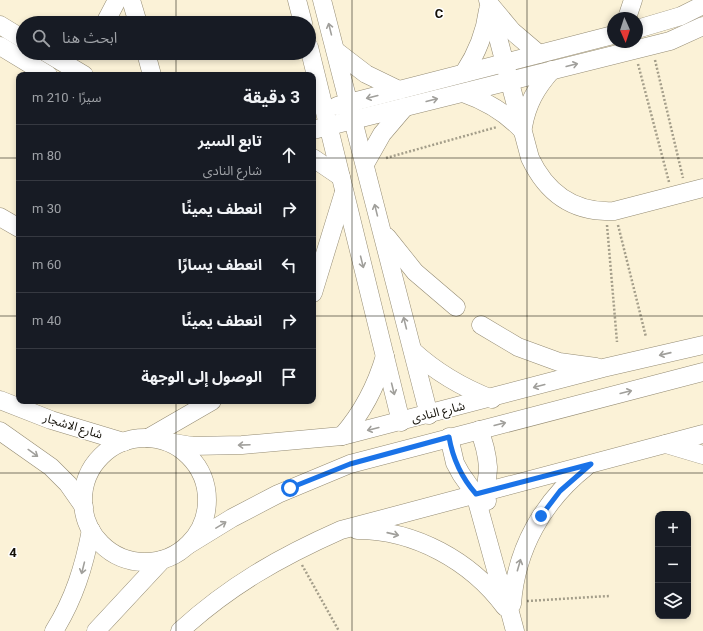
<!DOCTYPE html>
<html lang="ar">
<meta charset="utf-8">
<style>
body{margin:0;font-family:Roboto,"Noto Sans Arabic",sans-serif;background:#20242c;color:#f1f3f6;direction:rtl}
.controls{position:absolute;right:12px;bottom:12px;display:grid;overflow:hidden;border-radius:8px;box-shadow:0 2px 6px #0003}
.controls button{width:36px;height:36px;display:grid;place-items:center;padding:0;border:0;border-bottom:1px solid #363941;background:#171b24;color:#f1f3f6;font:20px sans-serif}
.compass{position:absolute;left:607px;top:12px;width:36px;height:36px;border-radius:50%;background:#171b24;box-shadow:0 2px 6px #0003;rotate:177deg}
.stop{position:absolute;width:12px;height:12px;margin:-9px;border:3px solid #1a73e8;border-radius:50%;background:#fff}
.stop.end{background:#1a73e8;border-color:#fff;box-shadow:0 1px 4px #0008}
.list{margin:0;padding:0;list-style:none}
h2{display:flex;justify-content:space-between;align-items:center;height:52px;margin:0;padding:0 16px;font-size:17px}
h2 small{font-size:13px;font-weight:400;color:#9ea1a6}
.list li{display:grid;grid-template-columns:26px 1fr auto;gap:12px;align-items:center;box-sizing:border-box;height:56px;padding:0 16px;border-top:1px solid #363941}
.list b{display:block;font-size:15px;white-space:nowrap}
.list p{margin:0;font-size:13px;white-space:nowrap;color:#9ea1a6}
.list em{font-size:13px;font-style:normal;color:#9ea1a6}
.icon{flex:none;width:22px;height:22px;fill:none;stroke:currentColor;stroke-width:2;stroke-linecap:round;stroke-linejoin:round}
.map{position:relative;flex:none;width:703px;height:631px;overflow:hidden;direction:ltr}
.search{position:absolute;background:#171b24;box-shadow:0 2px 6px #0003;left:16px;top:16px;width:300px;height:44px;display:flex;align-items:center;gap:10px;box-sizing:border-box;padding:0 14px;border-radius:22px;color:#9ea1a6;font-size:15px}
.panel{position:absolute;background:#171b24;box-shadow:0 2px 6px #0003;left:16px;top:72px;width:300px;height:332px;border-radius:8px;direction:rtl}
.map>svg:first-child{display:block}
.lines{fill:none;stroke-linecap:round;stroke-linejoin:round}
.minor-casing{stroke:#948b73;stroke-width:19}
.path{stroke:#a49e8a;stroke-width:2.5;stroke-dasharray:2 2;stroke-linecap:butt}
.minor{stroke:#fff;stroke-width:18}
.oneway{stroke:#a09f9b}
.route{stroke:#1a73e8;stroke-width:5}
.grid{fill:none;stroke:#110e06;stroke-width:1;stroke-opacity:0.55}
.labels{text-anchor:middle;stroke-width:3;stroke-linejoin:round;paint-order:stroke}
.street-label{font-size:12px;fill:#110e06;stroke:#fff}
.grid-label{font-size:13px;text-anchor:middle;font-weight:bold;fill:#110e06;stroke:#fff;stroke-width:3;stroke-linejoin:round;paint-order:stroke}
</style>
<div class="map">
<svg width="703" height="631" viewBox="0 0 703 631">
<rect width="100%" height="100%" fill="#fbf2d7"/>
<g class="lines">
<defs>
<g id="minor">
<polyline points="131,0 138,23"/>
<polyline points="297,0 303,23"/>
<polyline points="322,0 429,415"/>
<path d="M 488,0 L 530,158 C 547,194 574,213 614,211 L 703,188"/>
<polyline points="492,7 512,31 539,54"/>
<polyline points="627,18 633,0"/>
<polyline points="105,23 117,0"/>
<polyline points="0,25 23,39"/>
<polyline points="637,29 681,16 703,5"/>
<polyline points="0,46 48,75"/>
<polyline points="309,47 401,422"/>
<polyline points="336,51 366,74 399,90"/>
<polyline points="47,53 84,75"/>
<polyline points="146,53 152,75"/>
<path d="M 464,73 C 477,53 485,34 488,10"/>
<path d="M 463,93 C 486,101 505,112 522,130"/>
<polyline points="337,106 613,35"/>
<path d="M 523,127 C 527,104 536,88 552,70"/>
<polyline points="313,130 670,41 703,26"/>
<polyline points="313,158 341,177"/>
<polyline points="365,164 382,134 405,107"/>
<polyline points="0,217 19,228"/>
<polyline points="387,237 415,272 456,307"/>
<polyline points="313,293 344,192"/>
<polyline points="481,325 518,347 559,362 596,367"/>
<path d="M 413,351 C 437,373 461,387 492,399"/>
<polyline points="0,400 51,420 124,442"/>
<path d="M 479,430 C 484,442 487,454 488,467 C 488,479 484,489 487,501"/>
<polyline points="0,431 51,467 68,484 84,507"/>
<path d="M 342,436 C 363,412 376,387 385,356"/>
<polyline points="449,437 455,463 461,474 475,494 498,577 503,586 515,631"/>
<polyline points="148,438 212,401"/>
<circle cx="145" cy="500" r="62"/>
<polyline points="168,442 192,446 242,445 342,436 603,368 703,345"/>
<polyline points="666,444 703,455"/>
<path d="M 357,530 C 415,530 471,561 505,607"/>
<polyline points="188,545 232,518 278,494 350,464 703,372"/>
<path d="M 512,604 C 516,549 543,501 586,467"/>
<path d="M 54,631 C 74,599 84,567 91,530"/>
<polyline points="96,631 162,560"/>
<path d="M 180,631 C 229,586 280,557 341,530 L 703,434"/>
</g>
</defs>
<!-- minor casing -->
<use href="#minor" class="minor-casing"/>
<!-- path -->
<g class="path">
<polyline points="655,60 683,178"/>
<polyline points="638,64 669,182"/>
<polyline points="386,158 497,127"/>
<polyline points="607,225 617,342"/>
<polyline points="618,225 646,337"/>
<polyline points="302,565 339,631"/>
<polyline points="527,601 609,596"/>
</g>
<!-- minor -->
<use href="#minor" class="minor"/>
</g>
<!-- one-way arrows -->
<defs><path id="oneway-shaft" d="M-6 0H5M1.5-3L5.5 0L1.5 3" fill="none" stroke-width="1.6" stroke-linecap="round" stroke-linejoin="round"/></defs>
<g class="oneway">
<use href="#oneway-shaft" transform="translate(330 29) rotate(-104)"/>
<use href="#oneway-shaft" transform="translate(572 65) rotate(-14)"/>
<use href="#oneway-shaft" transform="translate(372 97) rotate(166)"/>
<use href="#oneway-shaft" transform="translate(432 100) rotate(-14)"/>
<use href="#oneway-shaft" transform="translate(376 210) rotate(-104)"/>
<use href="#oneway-shaft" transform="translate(362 262) rotate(76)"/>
<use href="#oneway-shaft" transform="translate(405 323) rotate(-104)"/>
<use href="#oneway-shaft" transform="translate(665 354) rotate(167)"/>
<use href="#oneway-shaft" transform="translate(539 386) rotate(165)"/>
<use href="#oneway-shaft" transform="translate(393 389) rotate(76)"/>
<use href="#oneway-shaft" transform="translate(626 392) rotate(-14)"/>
<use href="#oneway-shaft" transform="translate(500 424) rotate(-14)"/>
<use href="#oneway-shaft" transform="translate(373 429) rotate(166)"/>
<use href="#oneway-shaft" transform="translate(244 445) rotate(178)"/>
<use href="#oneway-shaft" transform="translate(33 453) rotate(36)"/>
<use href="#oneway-shaft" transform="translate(221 525) rotate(-31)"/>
<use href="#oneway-shaft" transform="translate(393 534) rotate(13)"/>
<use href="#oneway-shaft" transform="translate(519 565) rotate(-74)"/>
<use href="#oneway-shaft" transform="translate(83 568) rotate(104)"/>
</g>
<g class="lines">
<!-- route -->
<path class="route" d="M 290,488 L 350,464 L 449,437 C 453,460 461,477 476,494 L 591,464 L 560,491 L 541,516"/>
</g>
<!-- grid -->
<path class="grid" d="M 176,0 L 176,23M 352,0 L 352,631M 527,0 L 527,631M 176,53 L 176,75M 0,158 L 19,158M 313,158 L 703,158M 0,316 L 19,316M 313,316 L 703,316M 176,401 L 176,631M 0,473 L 703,473"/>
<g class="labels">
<!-- street labels -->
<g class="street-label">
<text transform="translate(438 412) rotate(-14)" y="4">شارع النادى</text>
<text transform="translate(73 426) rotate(17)" y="4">شارع الاشجار</text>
</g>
</g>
<g class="grid-label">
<text x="439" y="18">C</text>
<text x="13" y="557">4</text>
</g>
</svg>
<div class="controls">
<button>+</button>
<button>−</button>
<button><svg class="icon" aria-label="layers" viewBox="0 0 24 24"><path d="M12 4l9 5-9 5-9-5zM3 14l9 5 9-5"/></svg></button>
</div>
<svg class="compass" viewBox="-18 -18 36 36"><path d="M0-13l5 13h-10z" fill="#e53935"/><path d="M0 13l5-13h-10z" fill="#9ea1a6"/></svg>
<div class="stop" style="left:290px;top:488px"></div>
<div class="stop end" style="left:541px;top:516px"></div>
<div class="search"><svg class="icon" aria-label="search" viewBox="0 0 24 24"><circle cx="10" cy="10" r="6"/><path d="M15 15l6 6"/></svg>ابحث هنا</div>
<section class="panel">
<h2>3 دقيقة<small>سيرًا · 210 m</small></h2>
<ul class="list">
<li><svg class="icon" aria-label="ahead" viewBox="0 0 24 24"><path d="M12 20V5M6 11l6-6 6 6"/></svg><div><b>تابع السير</b><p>شارع النادى</p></div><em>80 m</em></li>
<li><svg class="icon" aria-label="right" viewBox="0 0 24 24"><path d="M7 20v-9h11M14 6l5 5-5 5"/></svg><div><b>انعطف يمينًا</b></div><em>30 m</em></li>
<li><svg class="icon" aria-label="left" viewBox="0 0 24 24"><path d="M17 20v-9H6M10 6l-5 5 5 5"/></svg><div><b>انعطف يسارًا</b></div><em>60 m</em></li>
<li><svg class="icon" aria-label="right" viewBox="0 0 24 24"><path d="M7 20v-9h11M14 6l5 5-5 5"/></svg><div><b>انعطف يمينًا</b></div><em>40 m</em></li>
<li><svg class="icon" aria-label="arrive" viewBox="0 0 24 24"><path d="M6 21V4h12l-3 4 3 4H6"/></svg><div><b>الوصول إلى الوجهة</b></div></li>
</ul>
</section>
</div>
